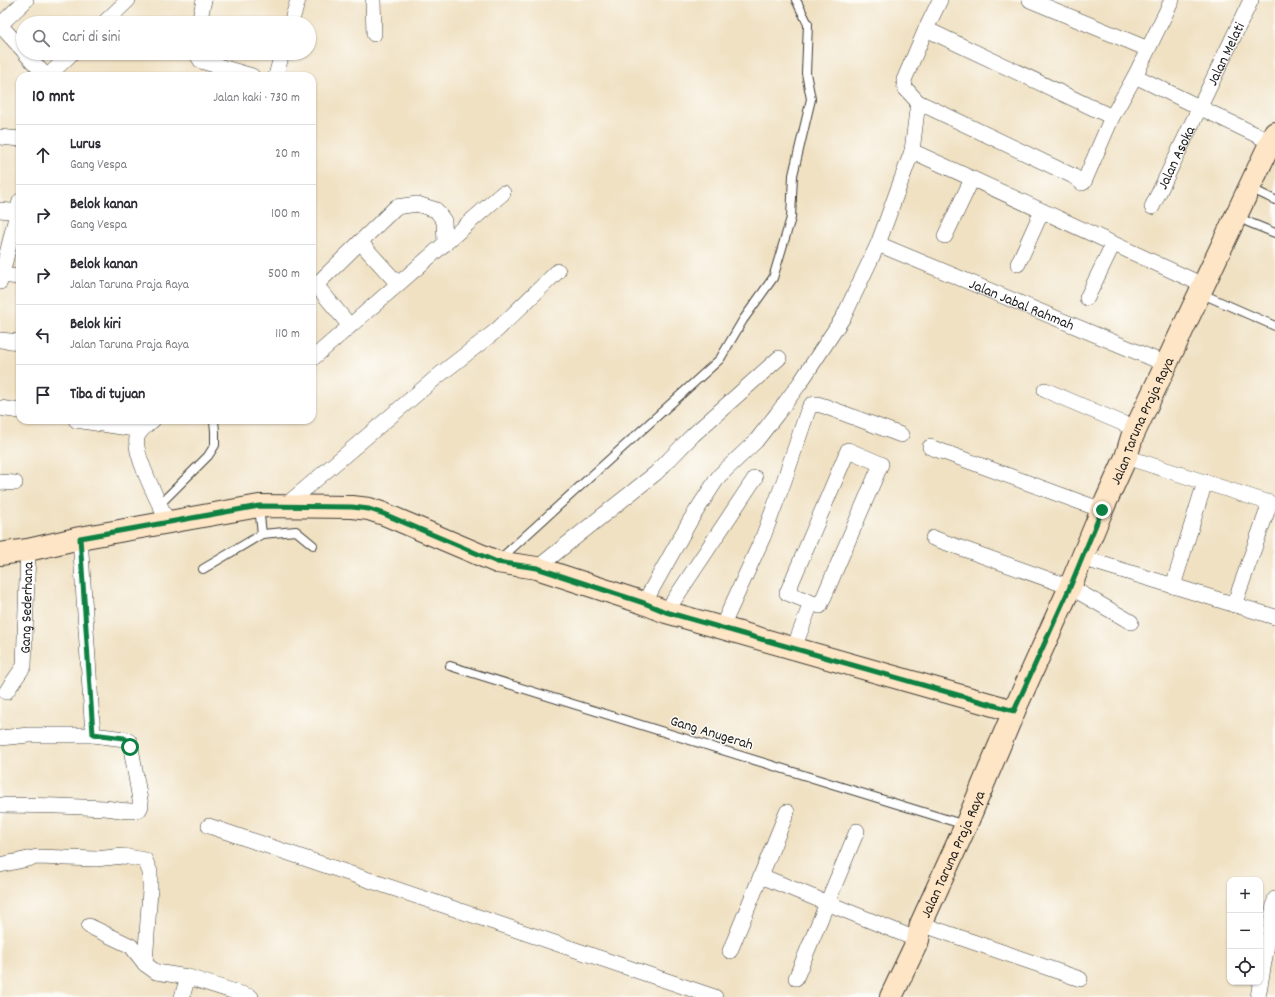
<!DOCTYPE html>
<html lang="id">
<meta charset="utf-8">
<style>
body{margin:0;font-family:Dekko,sans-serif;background:#f2f2f3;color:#2b2b33}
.controls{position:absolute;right:12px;bottom:12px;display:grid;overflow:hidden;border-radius:8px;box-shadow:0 1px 3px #0004}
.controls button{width:36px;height:36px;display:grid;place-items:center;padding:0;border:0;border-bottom:1px solid #e1e1e2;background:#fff;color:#2b2b33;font:20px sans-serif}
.stop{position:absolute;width:12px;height:12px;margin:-9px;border:3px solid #0b8043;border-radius:50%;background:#fff}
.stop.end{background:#0b8043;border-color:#fff;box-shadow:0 1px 4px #0008}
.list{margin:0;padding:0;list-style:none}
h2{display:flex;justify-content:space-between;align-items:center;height:52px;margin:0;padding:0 16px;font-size:17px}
h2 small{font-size:13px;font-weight:400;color:#7c7c81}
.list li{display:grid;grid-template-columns:26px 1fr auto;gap:12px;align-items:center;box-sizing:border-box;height:60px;padding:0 16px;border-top:1px solid #e1e1e2}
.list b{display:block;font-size:15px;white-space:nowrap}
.list p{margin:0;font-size:13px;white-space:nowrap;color:#7c7c81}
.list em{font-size:13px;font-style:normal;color:#7c7c81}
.icon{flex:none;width:22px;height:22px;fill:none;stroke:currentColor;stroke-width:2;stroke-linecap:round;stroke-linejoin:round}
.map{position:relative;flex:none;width:1275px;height:997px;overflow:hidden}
.search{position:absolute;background:#fff;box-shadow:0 1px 3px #0004;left:16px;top:16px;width:300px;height:44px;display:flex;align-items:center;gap:10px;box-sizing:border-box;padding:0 14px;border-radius:22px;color:#7c7c81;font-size:15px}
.panel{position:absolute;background:#fff;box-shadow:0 1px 3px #0004;left:16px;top:72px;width:300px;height:352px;border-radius:12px}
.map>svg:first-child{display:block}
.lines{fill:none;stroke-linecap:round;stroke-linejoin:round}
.lane-casing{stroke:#3c3a35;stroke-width:10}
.street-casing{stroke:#3c3a35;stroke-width:16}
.secondary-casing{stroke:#3c3a35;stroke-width:24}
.lane{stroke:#fff;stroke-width:8}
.street{stroke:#fff;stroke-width:15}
.secondary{stroke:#fde5c5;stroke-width:22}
.route{stroke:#0b8043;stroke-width:5}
.labels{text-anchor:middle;stroke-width:3;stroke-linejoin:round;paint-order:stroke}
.street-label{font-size:15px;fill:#1c1c1c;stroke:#fdfcf7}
</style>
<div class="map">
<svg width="1275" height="997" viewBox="0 0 1275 997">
<rect width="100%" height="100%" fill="#fdfcf7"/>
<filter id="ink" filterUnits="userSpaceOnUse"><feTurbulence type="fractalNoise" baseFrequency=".025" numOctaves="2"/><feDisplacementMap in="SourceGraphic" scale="8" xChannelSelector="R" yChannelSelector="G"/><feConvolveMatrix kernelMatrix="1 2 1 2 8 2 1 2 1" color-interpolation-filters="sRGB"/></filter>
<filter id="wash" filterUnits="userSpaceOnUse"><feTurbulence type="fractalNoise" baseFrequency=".012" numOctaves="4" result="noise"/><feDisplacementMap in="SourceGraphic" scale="16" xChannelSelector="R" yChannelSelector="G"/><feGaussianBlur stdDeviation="0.9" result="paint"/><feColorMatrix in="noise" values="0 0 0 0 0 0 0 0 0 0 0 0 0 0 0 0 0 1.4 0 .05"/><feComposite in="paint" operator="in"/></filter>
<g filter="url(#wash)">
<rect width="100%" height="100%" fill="#f0e1c3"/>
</g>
<g filter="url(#ink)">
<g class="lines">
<defs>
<g id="lane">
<polyline points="1250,188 1275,200"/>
<polyline points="1237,216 1248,222 1275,233"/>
<polyline points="1200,293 1275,326"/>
<polyline points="160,504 208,456 215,445 215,431 214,421"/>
<polyline points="262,534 296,531 313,545"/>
<polyline points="500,559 720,359 743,320 773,278 791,218 793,175 811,99 806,73 808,24 796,0"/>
<polyline points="203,569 262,534 259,507"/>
<polyline points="450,666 965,825"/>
</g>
<g id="street">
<polyline points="373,0 374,34"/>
<polyline points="940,0 926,29 904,80 905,88 918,102 1073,176 1082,183 1084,182 1112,117 1135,76 1172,0"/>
<polyline points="1030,0 1148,49"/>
<polyline points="104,23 128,0"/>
<polyline points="199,23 204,0"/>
<polyline points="291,23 298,0"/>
<polyline points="0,25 26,0"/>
<polyline points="0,25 23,50"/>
<polyline points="926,29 1112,117"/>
<polyline points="25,53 46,76"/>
<polyline points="196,53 201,61 252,76"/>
<polyline points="48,76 72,53"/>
<polyline points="276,76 282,53"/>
<polyline points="1135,76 1271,142"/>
<polyline points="0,137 20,139"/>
<polyline points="912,151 1203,285"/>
<path id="s1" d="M 1152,207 L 1251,0"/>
<polyline points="0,210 20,212"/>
<polyline points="945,236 972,179"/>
<polyline points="360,242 398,284"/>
<path id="s2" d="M 878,244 L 1166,364"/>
<polyline points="1018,264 1042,211"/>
<polyline points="0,275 20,277"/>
<polyline points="0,282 20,201"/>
<polyline points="1087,298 1113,244"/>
<polyline points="350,326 316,285 396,207 417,204 436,210 444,221 445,244"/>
<polyline points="0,340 20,342"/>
<polyline points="312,359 503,193"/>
<polyline points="1045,390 1136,429"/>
<polyline points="0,408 20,411"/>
<polyline points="76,420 141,430"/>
<path d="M 153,420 C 147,425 139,430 137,438 C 133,454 160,505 168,522"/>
<polyline points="930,447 1102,510"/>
<polygon points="848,450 881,464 820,606 787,593"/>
<polyline points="1126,457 1270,503 1234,605"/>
<polyline points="0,482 15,483"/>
<polyline points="286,505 438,376 497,330 558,271"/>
<polyline points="933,538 1070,587 1131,622"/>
<polyline points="1082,558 1275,617"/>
<polyline points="537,568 656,473 693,435 779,358"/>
<polyline points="1173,586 1205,482"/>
<polyline points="644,603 691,519 719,476 756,441 777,414 800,383 844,316 878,244 912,151 918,102"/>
<polyline points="666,612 755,478"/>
<polyline points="722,627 763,537 784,481 808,410 811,405 817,404 824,406 901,435"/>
<polyline points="794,648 811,603"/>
<path id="s3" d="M 6,692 L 24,666 L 28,550"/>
<polyline points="0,738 29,735 93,735"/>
<path d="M 0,805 C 35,805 70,806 105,808 C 116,809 128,813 139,810 L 141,806 L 130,742 L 125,739 L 93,735 L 80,538"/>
<polyline points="209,826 715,997"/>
<polyline points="0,865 37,857 96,859 123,856 145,860 150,872 150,890 145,964"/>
<polyline points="761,876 918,940"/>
<polyline points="921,924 1080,979"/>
<polyline points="89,926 131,946 145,964 156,972 188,977 251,997"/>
<polyline points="730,951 787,812"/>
<polyline points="796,978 857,831"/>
<polyline points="182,997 188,977"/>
<polyline points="1258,997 1275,899"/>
</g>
<g id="secondary">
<polyline points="0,554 28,550 80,538 259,506 352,507 369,509 384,514 497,562 537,568 644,603 666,612 1014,711"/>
<path id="s4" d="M 891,997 L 918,940 L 921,924 L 966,825 L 1014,711 L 1070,587 L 1102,510 L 1126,457 L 1132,437 L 1275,133"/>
</g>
</defs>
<!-- lane casing -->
<use href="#lane" class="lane-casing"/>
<!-- street casing -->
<use href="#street" class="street-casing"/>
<!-- secondary casing -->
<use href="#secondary" class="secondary-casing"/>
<!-- lane -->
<use href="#lane" class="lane"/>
<!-- street -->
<use href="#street" class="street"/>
<!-- secondary -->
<use href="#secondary" class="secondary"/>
</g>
</g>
<g class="lines" filter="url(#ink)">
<!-- route -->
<polyline class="route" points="130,747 130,742 124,738 93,734 80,538 259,506 352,507 369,509 384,514 497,562 537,568 644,603 666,612 1014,711 1070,587 1102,510"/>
</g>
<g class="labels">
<!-- street labels -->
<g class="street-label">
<text dy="5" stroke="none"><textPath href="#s1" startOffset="170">Jalan Melati</textPath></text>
<text dy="5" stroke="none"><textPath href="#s1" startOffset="55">Jalan Asoka</textPath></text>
<text dy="5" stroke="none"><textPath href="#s2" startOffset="156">Jalan Jabal Rahmah</textPath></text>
<text dy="5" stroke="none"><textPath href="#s4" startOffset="629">Jalan Taruna Praja Raya</textPath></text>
<text dy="5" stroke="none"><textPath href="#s3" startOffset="90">Gang Sederhana</textPath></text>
<text transform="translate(712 732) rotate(17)" y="5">Gang Anugerah</text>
<text dy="5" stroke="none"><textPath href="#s4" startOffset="156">Jalan Taruna Praja Raya</textPath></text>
</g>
</g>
</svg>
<div class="controls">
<button>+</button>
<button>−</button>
<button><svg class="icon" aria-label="locate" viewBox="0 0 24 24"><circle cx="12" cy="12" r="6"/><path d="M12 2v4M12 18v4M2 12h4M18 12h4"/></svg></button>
</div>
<div class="stop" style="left:130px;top:747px"></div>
<div class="stop end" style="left:1102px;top:510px"></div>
<div class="search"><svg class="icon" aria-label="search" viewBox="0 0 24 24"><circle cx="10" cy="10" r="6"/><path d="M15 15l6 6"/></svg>Cari di sini</div>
<section class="panel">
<h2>10 mnt<small>Jalan kaki · 730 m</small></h2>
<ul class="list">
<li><svg class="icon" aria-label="ahead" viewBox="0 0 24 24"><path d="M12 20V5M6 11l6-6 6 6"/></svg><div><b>Lurus</b><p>Gang Vespa</p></div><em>20 m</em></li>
<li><svg class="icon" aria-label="right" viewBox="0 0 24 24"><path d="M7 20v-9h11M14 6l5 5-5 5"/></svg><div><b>Belok kanan</b><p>Gang Vespa</p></div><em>100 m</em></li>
<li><svg class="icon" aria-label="right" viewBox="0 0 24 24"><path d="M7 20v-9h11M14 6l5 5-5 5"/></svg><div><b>Belok kanan</b><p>Jalan Taruna Praja Raya</p></div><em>500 m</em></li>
<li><svg class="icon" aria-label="left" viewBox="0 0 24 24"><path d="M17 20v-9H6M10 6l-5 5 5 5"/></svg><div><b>Belok kiri</b><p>Jalan Taruna Praja Raya</p></div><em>110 m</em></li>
<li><svg class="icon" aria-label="arrive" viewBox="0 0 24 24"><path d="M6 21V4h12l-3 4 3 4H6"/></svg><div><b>Tiba di tujuan</b></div></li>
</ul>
</section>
</div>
